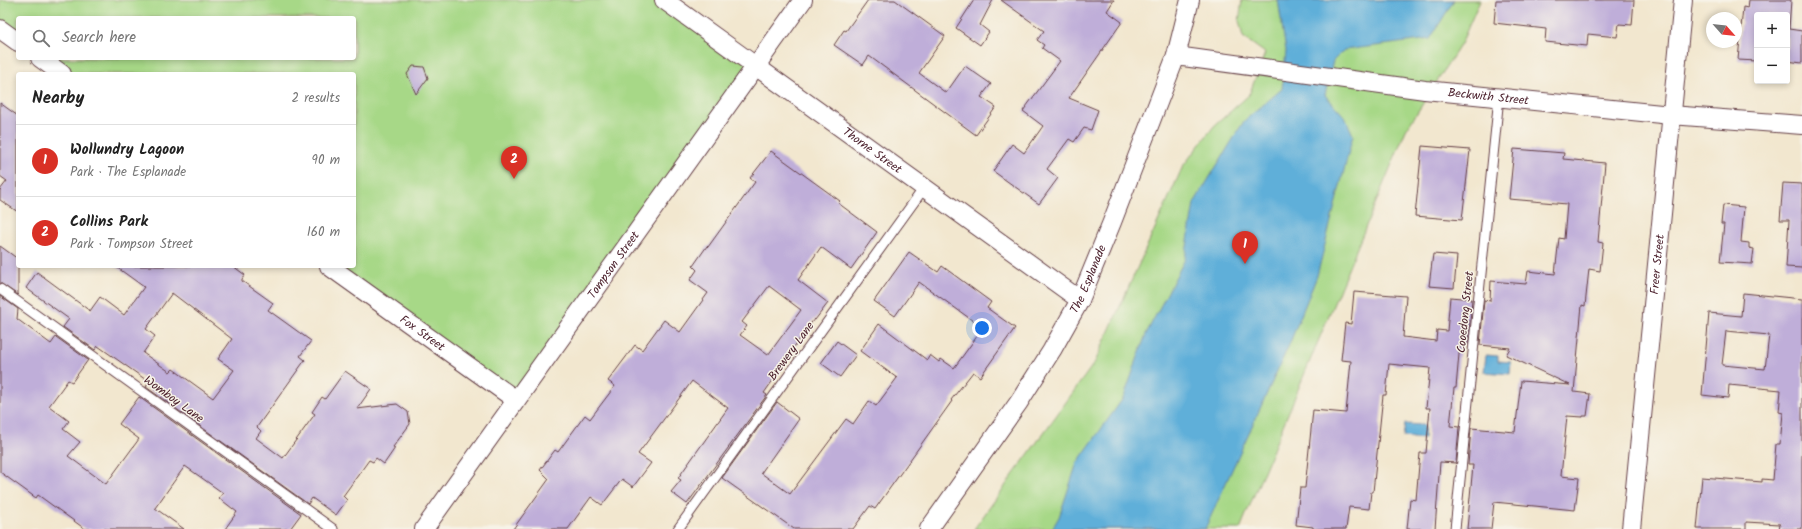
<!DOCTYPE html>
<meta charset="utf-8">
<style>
body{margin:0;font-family:Kalam,sans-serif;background:#f6f6f6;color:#222}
.controls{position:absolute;right:12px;top:12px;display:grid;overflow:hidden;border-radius:4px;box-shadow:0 2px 6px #0003}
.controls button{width:36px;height:36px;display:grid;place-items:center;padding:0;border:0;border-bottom:1px solid #e0e0e0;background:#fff;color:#222;font:20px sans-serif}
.compass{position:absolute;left:1706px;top:12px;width:36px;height:36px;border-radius:50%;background:#fff;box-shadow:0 2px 6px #0003;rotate:117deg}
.you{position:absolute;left:982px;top:328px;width:14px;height:14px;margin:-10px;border:3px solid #fff;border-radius:50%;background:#1a73e8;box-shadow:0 0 0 6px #1a73e833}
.badge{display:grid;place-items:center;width:26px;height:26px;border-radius:50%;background:#d93025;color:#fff;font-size:13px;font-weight:700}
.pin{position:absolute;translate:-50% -33px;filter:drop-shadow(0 1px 2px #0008)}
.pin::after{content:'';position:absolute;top:21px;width:14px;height:12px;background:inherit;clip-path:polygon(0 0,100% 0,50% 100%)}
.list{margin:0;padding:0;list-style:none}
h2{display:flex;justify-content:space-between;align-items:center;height:52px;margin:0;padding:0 16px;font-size:17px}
h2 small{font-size:13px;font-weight:400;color:#767676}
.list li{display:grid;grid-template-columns:26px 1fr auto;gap:12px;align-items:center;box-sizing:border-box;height:72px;padding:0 16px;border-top:1px solid #e0e0e0}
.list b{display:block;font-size:15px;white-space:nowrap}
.list p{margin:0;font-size:13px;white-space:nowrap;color:#767676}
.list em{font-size:13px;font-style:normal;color:#767676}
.icon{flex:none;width:22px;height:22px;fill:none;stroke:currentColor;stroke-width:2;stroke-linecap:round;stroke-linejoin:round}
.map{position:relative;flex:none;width:1802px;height:529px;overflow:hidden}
.search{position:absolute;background:#fff;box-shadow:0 2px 6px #0003;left:16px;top:16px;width:340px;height:44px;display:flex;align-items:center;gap:10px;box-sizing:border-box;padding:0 14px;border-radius:4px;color:#767676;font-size:15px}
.panel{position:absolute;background:#fff;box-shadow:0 2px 6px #0003;left:16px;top:72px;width:340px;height:196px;border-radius:4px}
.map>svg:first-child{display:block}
.green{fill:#a7d887;stroke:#787c59}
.water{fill:#5fafd9;stroke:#546782}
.building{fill:#bfaed9;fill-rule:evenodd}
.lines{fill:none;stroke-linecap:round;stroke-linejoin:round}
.service-casing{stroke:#633d44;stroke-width:11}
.minor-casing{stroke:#633d44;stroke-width:20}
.service{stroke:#fff;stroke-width:9}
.minor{stroke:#fff;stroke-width:18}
.labels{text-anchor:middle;stroke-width:3;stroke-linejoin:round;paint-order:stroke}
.street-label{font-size:12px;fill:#4a1f2b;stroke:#f7f3e8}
</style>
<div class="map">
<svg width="1802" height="529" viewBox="0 0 1802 529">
<rect width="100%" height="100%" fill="#f7f3e8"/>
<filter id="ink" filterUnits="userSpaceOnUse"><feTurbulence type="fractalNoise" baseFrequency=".025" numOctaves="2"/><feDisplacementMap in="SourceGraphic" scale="8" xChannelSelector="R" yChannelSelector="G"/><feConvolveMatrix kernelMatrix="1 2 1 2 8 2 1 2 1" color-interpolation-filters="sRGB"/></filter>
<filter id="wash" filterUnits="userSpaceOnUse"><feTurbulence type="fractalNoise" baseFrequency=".012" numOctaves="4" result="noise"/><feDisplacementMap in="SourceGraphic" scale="16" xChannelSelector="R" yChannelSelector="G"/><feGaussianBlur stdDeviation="0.9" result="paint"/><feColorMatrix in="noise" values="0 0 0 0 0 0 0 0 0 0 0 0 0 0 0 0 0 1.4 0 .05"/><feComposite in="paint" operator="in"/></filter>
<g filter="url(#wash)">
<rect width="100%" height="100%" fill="#f2e7cf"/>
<!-- green -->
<g class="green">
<polygon points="0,0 664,0 755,65 516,400 329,266 354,266 354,74 62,74 40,58 354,58 354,18 18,18 18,42 0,30"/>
<polygon points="1242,0 1480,0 1461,44 1406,130 1240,529 974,529 1095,362 1183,166 1214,126 1249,95 1265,53 1243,37 1239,21"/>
</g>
<!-- water -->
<g class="water">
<polygon points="1278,0 1454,0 1430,39 1344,50 1333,61 1325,95 1345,117 1353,135 1317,276 1289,345 1205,529 1052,529 1059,517 1077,463 1124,397 1146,334 1185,259 1194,203 1244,121 1282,89 1286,51"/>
<polygon points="1486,355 1498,356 1498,361 1511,362 1510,374 1484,372"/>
<polygon points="1405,424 1425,425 1424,439 1403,437"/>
</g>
<g id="blocks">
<!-- building -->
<g class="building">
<polygon points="868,0 895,0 945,36 919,73 946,93 965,66 991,84 981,97 996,107 976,135 869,56 863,65 834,45 844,30 846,31"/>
<polygon points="974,0 993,0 980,25 989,32 980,45 956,28"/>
<polygon points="1001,0 1114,0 1107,11 1122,22 1069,98 1098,110 1091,130 1084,128 1074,142 1069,139 1047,169 1058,178 1039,204 993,171 1012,144 1024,153 1043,126 1023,111 1060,61 1042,48 1044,45 1037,40 1044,31"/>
<polygon points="1496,0 1634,0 1632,25 1619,24 1617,37 1588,34 1587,46 1545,42 1546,29 1494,23"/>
<polygon points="1749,0 1791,0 1789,29 1802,31 1802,63 1787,61 1787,15 1757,15 1757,61 1738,60 1743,7 1748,8"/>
<polygon points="413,66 424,67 428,78 416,94 407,74"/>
<polygon points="0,103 18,116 18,212 0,200 0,190 7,181 0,176"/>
<polygon points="1422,146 1470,150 1462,220 1415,216"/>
<polygon points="1514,149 1564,153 1563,159 1605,163 1598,242 1603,243 1600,271 1589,269 1585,306 1582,305 1574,392 1590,394 1587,416 1583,416 1583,417 1567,416 1561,476 1579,478 1575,510 1494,502 1491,529 1467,529 1473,465 1468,465 1471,428 1515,432 1521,381 1570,385 1506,355 1510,348 1480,345 1484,300 1490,301 1491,281 1526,284 1528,271 1555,274 1559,238 1564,239 1567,204 1509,199"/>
<path d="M 771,151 L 840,201 L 838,203 L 877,232 L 851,269 L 821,247 L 798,280 L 828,303 L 815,320 L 814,319 L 781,365 L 783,366 L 764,393 L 767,395 L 687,504 L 671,492 L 681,480 L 678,478 L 728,408 L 692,381 L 638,454 L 651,463 L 633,487 L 622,479 L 602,505 L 591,497 L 568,529 L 513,529 L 549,479 L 540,470 L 555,450 L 558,452 L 585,415 L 590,419 L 615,386 L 608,381 L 635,345 L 642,350 L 664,320 L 680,332 L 708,293 L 690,280 L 697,270 L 693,266 L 707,246 L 708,247 L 755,182 L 750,178 ZM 769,286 L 801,310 L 768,355 L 740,335 L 747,326 L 742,322 Z"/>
<polygon points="1783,183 1802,184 1802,268 1786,267 1789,220 1780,220"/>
<polygon points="1723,205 1744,207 1741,242 1749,243 1749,248 1754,249 1752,264 1720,262 1724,224 1721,224"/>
<polygon points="0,246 18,259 18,295 0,283"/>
<polygon points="909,252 938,272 942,266 991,302 987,308 1015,328 980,377 973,372 951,400 952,401 875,509 870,506 853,529 794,529 722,478 777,402 799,419 761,473 790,494 846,419 853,424 869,401 876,406 897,378 860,351 879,324 927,360 930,355 939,362 941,359 954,368 983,328 919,282 895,316 874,301"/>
<polygon points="1433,254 1457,256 1454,288 1429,286"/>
<path d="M 115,266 L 233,266 L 245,275 L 242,279 L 242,281 L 273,303 L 268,310 L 311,341 L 300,356 L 305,360 L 257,427 L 261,431 L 256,438 L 283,458 L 315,414 L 312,412 L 322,397 L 325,399 L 345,371 L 371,389 L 357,409 L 397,404 L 408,412 L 410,424 L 393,447 L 395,448 L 384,464 L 376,458 L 373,462 L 369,460 L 343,496 L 347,500 L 336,515 L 312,498 L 308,504 L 146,387 L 149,382 L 98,346 L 95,350 L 63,327 L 69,319 L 26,288 L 37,272 L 90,311 L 100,297 L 124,315 L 144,287 ZM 172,293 L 232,339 L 218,359 L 234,370 L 213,398 L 173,369 L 170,372 L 143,353 L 155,336 L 146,329 Z"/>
<polygon points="1354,292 1406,296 1403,337 1436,341 1437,330 1447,331 1450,297 1472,299 1468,344 1460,343 1456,388 1454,388 1450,426 1459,427 1456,463 1440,462 1435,529 1407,529 1410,499 1416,500 1420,453 1426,453 1430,408 1426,408 1430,368 1389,364 1386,395 1383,395 1373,492 1371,492 1369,509 1349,507 1346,529 1313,529 1313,527 1296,525 1300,488 1305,488 1313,410 1346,413 1351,361 1341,360 1345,323 1351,324"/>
<path d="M 1743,293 L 1802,299 L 1802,529 L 1779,529 L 1780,524 L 1746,522 L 1746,529 L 1697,529 L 1702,477 L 1762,482 L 1762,479 L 1773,480 L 1776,444 L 1780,444 L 1783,413 L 1779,412 L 1781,390 L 1729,385 L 1728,398 L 1702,395 L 1709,313 L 1741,316 ZM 1726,331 L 1769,335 L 1765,369 L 1722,365 Z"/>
<polygon points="0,296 18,309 17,319 51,344 56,337 88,360 72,382 68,380 49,406 69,421 63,429 80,442 68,456 106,484 139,439 119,424 139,397 301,514 290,529 225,529 237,512 219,498 223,493 185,466 155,508 184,529 85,529 38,495 36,498 0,472"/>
<polygon points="837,341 856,355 840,377 821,363"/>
</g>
</g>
</g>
<g filter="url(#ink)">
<use href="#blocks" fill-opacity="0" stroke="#633d44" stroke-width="1"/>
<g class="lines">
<defs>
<g id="service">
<polyline points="0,289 333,529"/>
<polyline points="678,529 924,188"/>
<polyline points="1455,529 1499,97"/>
</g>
<g id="minor">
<path id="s1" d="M 664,0 L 1080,300"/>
<polyline points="0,29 18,42"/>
<path id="s2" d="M 1176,56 L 1425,90 L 1671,115 L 1802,125"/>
<polyline points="40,58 62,74"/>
<path id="s3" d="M 329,266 L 516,400"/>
<path id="s4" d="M 424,529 L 803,0"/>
<path id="s5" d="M 929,529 L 1019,402 L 1052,350 L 1080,300 L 1112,222 L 1176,56 L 1190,0"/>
<path id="s6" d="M 1631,529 L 1683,0"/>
</g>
</defs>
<!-- service casing -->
<use href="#service" class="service-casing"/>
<!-- minor casing -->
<use href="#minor" class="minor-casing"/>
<!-- service -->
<use href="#service" class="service"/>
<!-- minor -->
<use href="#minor" class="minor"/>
</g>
</g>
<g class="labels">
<!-- street labels -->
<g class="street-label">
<text dy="4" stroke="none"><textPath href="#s2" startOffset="315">Beckwith Street</textPath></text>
<text dy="4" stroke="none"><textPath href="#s1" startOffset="257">Thorne Street</textPath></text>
<text dy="4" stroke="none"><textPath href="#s4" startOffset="325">Tompson Street</textPath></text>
<text dy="4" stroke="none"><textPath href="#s6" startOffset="266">Freer Street</textPath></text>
<text dy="4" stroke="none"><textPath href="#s5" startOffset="297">The Esplanade</textPath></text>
<text transform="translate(1465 312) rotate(-84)" y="4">Cooedong Street</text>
<text dy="4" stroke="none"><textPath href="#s3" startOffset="115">Fox Street</textPath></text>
<text transform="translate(791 351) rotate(-54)" y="4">Brewery Lane</text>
<text transform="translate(174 399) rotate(36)" y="4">Womboy Lane</text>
</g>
</g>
</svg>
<div class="controls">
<button>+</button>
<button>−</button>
</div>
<svg class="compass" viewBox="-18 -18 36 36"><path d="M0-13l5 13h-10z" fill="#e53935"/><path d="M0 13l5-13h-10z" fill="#767676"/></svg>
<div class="you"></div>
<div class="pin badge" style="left:1245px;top:264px">1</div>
<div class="pin badge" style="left:514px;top:179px">2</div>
<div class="search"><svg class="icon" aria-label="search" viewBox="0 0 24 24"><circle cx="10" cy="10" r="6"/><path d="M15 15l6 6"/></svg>Search here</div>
<section class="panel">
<h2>Nearby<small>2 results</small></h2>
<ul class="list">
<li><span class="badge">1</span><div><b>Wollundry Lagoon</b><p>Park · The Esplanade</p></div><em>90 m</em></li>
<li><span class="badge">2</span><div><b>Collins Park</b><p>Park · Tompson Street</p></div><em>160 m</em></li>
</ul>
</section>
</div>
